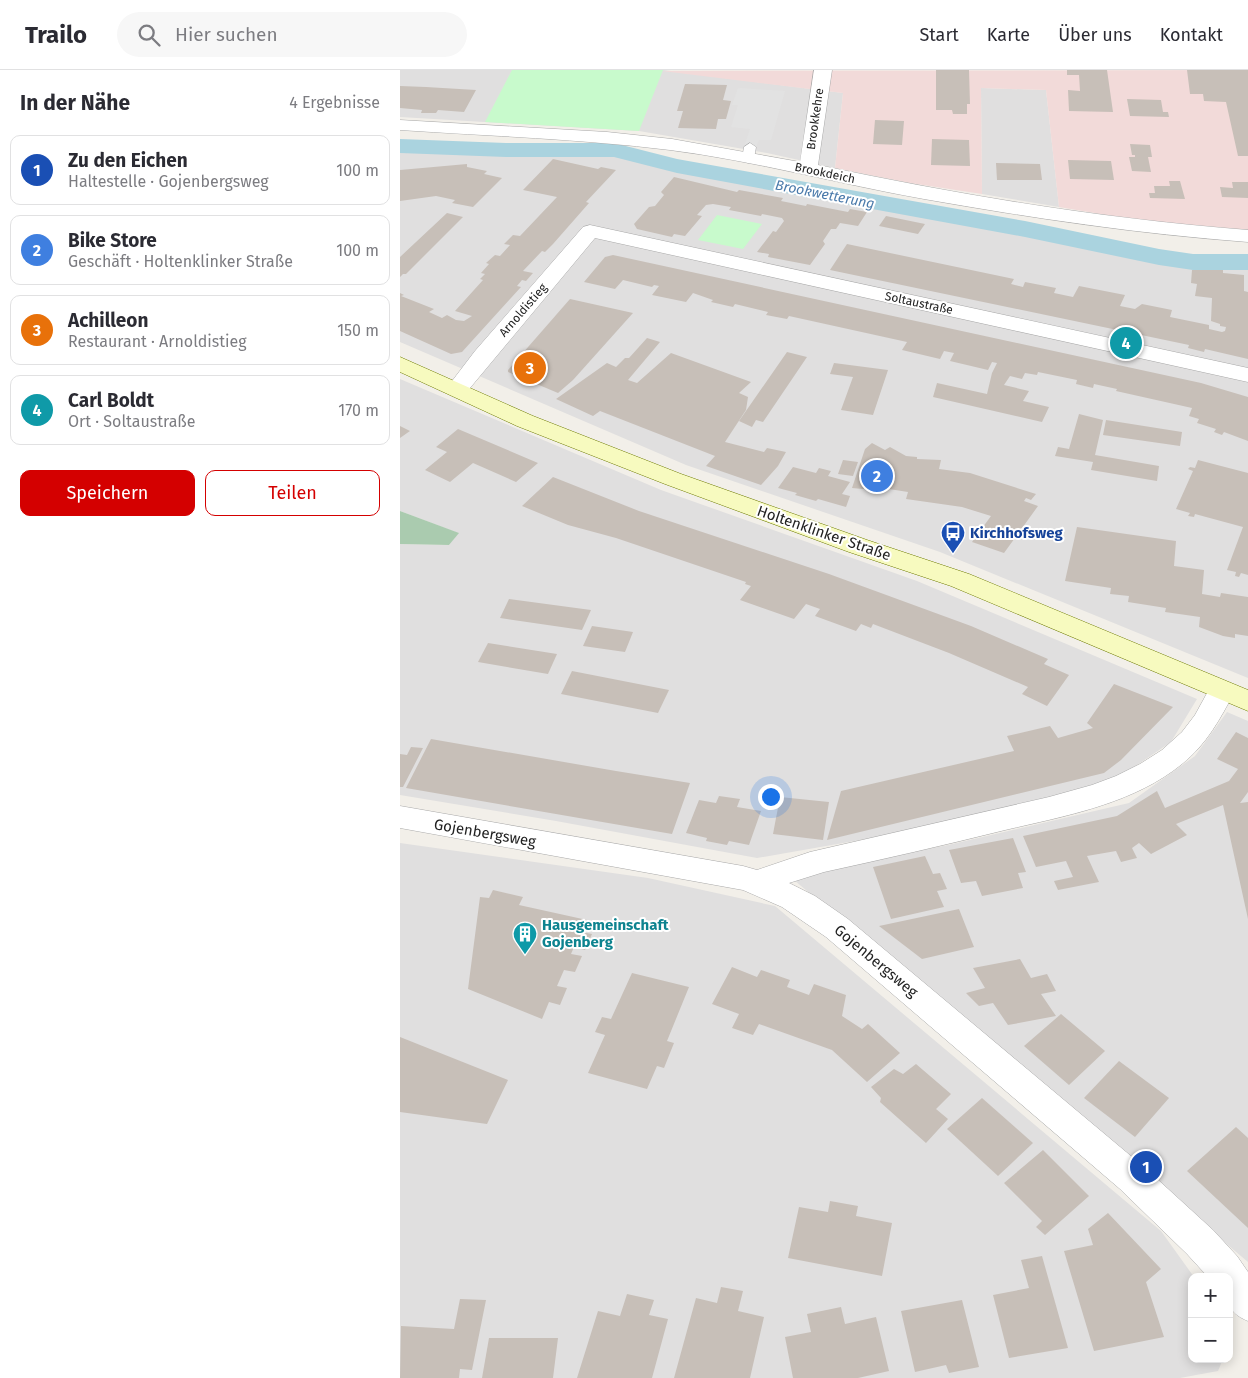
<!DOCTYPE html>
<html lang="de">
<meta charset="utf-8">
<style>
body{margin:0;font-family:"Fira Sans",sans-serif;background:#f7f7f7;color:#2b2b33}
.controls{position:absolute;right:15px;bottom:15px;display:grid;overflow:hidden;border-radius:10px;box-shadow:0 2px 12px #0003}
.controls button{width:45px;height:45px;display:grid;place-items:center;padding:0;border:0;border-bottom:1px solid #e1e1e2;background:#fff;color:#2b2b33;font:25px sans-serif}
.you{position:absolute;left:370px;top:726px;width:18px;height:18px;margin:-12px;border:4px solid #fff;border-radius:50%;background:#1a73e8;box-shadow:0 0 0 8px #1a73e833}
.badge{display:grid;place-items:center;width:32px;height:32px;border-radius:50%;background:#d40000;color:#fff;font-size:16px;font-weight:700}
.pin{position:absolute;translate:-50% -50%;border:2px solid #fff;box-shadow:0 1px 5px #0006}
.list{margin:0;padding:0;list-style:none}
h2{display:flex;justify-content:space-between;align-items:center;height:65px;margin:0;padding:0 20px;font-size:21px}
h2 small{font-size:16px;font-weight:400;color:#7c7c81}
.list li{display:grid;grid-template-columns:32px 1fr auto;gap:15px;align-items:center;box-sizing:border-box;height:70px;margin:0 10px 10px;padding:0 10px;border:1px solid #e1e1e2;border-radius:10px}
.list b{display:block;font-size:19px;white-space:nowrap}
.list p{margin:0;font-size:16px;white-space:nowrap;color:#7c7c81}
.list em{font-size:16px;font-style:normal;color:#7c7c81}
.actions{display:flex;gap:10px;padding:15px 20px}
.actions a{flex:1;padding:11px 0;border:1px solid #d40000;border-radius:10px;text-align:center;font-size:18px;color:#d40000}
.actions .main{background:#d40000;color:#fff}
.icon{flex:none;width:28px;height:28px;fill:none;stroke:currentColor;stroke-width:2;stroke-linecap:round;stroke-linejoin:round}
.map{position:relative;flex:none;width:848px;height:1308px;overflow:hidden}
header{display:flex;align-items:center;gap:30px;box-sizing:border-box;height:70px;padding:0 25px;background:#fff;border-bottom:1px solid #e1e1e2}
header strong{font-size:24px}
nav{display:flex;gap:28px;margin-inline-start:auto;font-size:18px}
.search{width:350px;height:45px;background:#f7f7f7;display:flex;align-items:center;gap:12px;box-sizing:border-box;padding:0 18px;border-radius:28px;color:#7c7c81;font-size:19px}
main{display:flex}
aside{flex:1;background:#fff}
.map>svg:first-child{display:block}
.residential{fill:#e0dfdf}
.commercial{fill:#f2dad9}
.cemetery{fill:#aacbaf}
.park{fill:#c8facc}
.parking{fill:#e2e2e2}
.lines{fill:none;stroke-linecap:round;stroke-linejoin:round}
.canal{fill:#aad3df;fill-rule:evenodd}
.building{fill:#c7bfb8}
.lane-casing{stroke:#a9a9a9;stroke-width:1}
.street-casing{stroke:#a9a9a9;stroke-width:1}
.secondary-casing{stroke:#707d05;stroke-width:1}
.lane{fill:#fff;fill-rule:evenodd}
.street{fill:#fff;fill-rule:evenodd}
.secondary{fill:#f7fabf;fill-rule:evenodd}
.labels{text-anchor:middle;stroke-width:4;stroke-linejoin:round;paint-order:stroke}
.far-street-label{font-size:12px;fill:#222;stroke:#fff}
.far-water-label{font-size:14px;font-style:italic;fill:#4a7aab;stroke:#fff}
.street-label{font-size:15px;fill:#222;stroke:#fff}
.transit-label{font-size:15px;font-weight:bold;fill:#164399;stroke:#fff;text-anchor:start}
.culture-label{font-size:15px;font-weight:bold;fill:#0d838f;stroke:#fff;text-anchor:start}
</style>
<header>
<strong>Trailo</strong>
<div class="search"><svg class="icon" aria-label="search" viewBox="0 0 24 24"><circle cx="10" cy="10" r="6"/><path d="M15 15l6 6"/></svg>Hier suchen</div>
<nav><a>Start</a><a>Karte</a><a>Über uns</a><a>Kontakt</a></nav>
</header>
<main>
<aside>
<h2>In der Nähe<small>4 Ergebnisse</small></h2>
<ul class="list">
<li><span class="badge" style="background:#1a4fb4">1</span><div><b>Zu den Eichen</b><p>Haltestelle · Gojenbergsweg</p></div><em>100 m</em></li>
<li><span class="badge" style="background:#3f7fe0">2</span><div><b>Bike Store</b><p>Geschäft · Holtenklinker Straße</p></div><em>100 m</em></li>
<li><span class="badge" style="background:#e8710a">3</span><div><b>Achilleon</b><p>Restaurant · Arnoldistieg</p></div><em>150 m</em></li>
<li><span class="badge" style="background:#0f9aa8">4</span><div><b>Carl Boldt</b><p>Ort · Soltaustraße</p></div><em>170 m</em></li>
</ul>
<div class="actions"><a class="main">Speichern</a><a>Teilen</a></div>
</aside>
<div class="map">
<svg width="848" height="1308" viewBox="0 0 848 1308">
<rect width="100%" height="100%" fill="#f2efe9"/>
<!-- residential -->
<g class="residential">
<polygon points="0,0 263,0 443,23 435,98 367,83 239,61 0,47"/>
<polygon points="581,18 646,20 659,137 582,124"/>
<polygon points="0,78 105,81 213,82 275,97 624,161 758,189 793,195 848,198 848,608 540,482 286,395 0,272"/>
<polygon points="0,309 261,420 517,511 797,629 771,672 712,712 540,756 357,788 156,751 0,725 0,474 49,475 58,463 0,441"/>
<polygon points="827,642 848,651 848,1192 388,805 548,775 729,733 795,686"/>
<polygon points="0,773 248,808 375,836 761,1161 794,1207 792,1207 792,1289 823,1289 818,1301 780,1308 0,1308"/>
</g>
<!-- commercial -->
<polygon class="commercial" points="848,0 848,160 736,150 659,137 646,20 581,18 582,124 510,113 435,98 443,23 262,1"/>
<!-- cemetery -->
<polygon class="cemetery" points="0,441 59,463 49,475 0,474"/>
<!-- park -->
<g class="park">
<polygon points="112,0 263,0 239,61 85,52"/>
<polygon points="317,145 362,154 343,179 298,170"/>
</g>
<!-- parking -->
<polygon class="parking" points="338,18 385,21 371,70 359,70 356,77 344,77 350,59 331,57 338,35 332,35"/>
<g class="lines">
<!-- canal -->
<polygon class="canal" points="0,69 106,73 214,73 277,89 625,151 759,179 793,184 848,184 848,200 793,200 759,195 625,167 277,103 214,87 106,87 0,83"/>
</g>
<!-- building -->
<g class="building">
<polygon points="536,0 569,0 570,34 567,34 567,44 553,44 552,40 536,40"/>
<polygon points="667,0 707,0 713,42 669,41 668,20 680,21 679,5 667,5"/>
<polygon points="787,0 848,0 848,86 838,86 826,32 804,31 803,24 790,24"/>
<polygon points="285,14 327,15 323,30 331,31 326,49 318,49 316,59 278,58 283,41 277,41"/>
<polygon points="0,16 26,17 76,20 64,42 38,40 36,43 21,43 22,40 0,38"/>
<polygon points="727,29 761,30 763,42 768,42 769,47 730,46"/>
<polygon points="475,50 504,51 502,75 473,74"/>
<polygon points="532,69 569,70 570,96 531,95"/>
<polygon points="730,74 750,75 752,87 748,87 751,102 732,101 729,87 735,87 735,85 732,85"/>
<polygon points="153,89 198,99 201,97 216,100 186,132 189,133 153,174 145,182 142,181 123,201 133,203 126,211 122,210 117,216 121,217 62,282 51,284 0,261 0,223 4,225 1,226 34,239 29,242 42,248 47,245 56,250 64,251 72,246 55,241 83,210 80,209 85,204 81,203 89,194 86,193 95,185 100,186 110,175 104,174 113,165 120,166 157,127 123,120"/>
<polygon points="668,90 711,91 714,110 670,109"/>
<polygon points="596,93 640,94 642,110 597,110"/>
<polygon points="67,94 67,97 87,101 84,104 102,108 73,137 52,133 55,130 36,126 0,131 0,100"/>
<polygon points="274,107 337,122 339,120 383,128 381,131 406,136 407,134 448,142 450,139 467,142 458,156 440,153 436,159 431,159 423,171 425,174 410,195 368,187 369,184 357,182 373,161 376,162 384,151 382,148 362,144 361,146 329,140 331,137 313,134 306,135 297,145 302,146 285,166 274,164 272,167 237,159 234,154 249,137 255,136 264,125 261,122"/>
<polygon points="769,111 780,111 785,129 750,128 749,123 755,123 754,116 770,116"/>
<polygon points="832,112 848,112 848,128 822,127 820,117 833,118"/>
<polygon points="47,143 63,147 6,204 3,204 0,207 0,187"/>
<polygon points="486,146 525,154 518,164 479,156"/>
<polygon points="447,174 614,209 611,214 623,217 625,212 656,218 654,223 673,227 679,216 725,225 720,236 735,239 742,234 772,240 770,247 809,255 809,259 822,262 825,261 826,257 820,256 820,254 811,251 812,228 795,226 797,214 791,213 792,200 823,200 823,203 844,205 844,221 848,222 848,289 805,279 804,282 788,278 789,275 430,200"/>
<polygon points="213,185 801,313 848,327 848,371 824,362 822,365 814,362 816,359 797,353 799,349 789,346 792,338 716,321 717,319 694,314 693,318 676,314 677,310 638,302 637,305 625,303 622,309 610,306 604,315 629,321 623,331 649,337 642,352 533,327 537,313 587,324 592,303 597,293 592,292 588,300 550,291 554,283 544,281 540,289 502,280 507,272 389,246 387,249 366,245 368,242 335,234 333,237 311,232 313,230 293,223 286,232 252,225 259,216 254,215 252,217 223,210 215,219 184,212 205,187"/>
<polygon points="170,229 233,243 173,310 158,323 108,302 108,300"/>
<polygon points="247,268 260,272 228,310 237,313 271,283 351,312 339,323 348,327 346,340 325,372 364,382 367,378 386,382 378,396 361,415 306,396 315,386 200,341 193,346 156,329 207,293 216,297 225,288 229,288"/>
<polygon points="387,282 407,287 363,352 356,350 352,357 339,351"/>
<polygon points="434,293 488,300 473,345 441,340 453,307 430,304"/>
<polygon points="679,344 703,350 695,385 759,396 757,411 691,400 693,392 655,386 658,377 669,379"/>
<polygon points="706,350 782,362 780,376 703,365"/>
<polygon points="0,356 10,361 0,368"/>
<polygon points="58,359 138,393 116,412 73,393 50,412 25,400 47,382 36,377"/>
<polygon points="472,373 485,380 490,377 506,386 517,387 517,389 541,390 539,399 570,403 636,424 631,430 626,428 624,431 638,436 604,483 572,472 591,446 562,437 506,429 508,422 489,419 476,422 474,420 452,418 465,379"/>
<polygon points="443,390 458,392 453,406 438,404"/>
<polygon points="798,390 848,403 848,505 841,503 839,507 835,506 836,502 827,500 843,457 795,444 794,447 788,446 790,443 776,439 793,401 788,399 790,397 795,398"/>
<polygon points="393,397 416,403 419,398 431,401 428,406 450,412 442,424 450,426 446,437 418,429 416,431 395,425 397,423 378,418"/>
<polygon points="153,407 239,441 429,504 571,556 648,589 644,594 669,605 647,636 622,624 628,617 549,583 473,554 471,558 461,554 456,561 415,546 420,539 406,534 394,549 340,530 351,516 345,514 346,512 216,468 168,455 122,436"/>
<polygon points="677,457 776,471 774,496 804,500 802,524 820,527 821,523 848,527 848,566 835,564 835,568 823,566 799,557 800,547 765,542 766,538 728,532 729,526 710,524 711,518 665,511"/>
<polygon points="109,529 191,540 182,560 100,548"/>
<polygon points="192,556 233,562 225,582 183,576"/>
<polygon points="88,573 157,584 148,604 78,592"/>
<polygon points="172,601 269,620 258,643 161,624"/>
<polygon points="714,614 773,637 721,690 704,703 427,770 441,721 614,681 607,666 650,656 658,668 693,658 687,653"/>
<polygon points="836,662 848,668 848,722 840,733 848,732 848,849 823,735 776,754 787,765 751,784 739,773 732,778 737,788 721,792 716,781 687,786 699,812 658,820 654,811 673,807 666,791 636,797 623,766 717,746 757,721 765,738 829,711 838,699 817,689"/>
<polygon points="31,669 216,701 290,713 272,764 6,718"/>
<polygon points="11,677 23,678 3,717 0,717 0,684 7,685"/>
<polygon points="319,726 340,729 337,737 361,741 349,775 329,771 327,775 306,771 307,768 286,763 299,730 316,733"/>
<polygon points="380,727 429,732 423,770 373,764"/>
<polygon points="613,768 626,802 618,803 623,818 582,826 576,811 561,813 549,780"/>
<polygon points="525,786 533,804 540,803 547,819 537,821 544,837 491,849 473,797"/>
<polygon points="93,820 123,827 119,835 187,850 181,862 192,864 185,880 174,877 171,884 182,886 175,902 164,900 157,916 167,918 160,935 149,932 142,949 68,919 80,827 89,828"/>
<polygon points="559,839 574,877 522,889 479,856"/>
<polygon points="620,889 631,908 647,904 656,921 641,924 656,946 608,955 593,933 579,936 566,923 585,918 573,898"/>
<polygon points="332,897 357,907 361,900 390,910 387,917 409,925 414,914 446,925 442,946 462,959 468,954 500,983 467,1012 432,980 359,954 353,965 332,958 339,944 312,934"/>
<polygon points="232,903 289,917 267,971 274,973 264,998 257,996 247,1019 188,1003 205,965 195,962 202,947 211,949"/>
<polygon points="661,944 705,981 669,1015 624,976"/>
<polygon points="0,967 108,1010 87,1054 0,1042"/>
<polygon points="719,991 769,1028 735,1067 684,1028"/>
<polygon points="516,994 551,1024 536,1039 548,1049 526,1073 480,1032 481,1028 471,1017 494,999 503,1004"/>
<polygon points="582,1028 633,1073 598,1106 547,1059"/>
<polygon points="836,1057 848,1068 848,1158 787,1101"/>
<polygon points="643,1080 689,1126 645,1165 636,1157 642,1151 604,1113"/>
<polygon points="430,1131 458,1136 456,1146 492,1153 482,1206 388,1188 399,1137 428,1142"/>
<polygon points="708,1143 761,1199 746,1212 764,1267 694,1281 664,1181 693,1175 688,1159"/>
<polygon points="642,1186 668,1278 609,1288 593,1225 629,1218 621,1190"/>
<polygon points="321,1217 343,1221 338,1241 364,1247 350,1308 274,1308 296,1228 317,1233"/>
<polygon points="227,1224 254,1230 249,1245 268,1249 252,1308 177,1308 198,1241 220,1246"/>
<polygon points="60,1229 86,1230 72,1300 60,1299 59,1308 0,1308 1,1256 54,1259"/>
<polygon points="562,1230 579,1297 549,1303 546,1295 515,1302 501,1241"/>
<polygon points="441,1237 445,1254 476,1247 489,1301 458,1308 393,1308 385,1267 411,1262 407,1244"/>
<polygon points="89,1268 158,1268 153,1308 82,1308"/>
</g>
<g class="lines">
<defs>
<polygon id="lane" points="350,73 356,77 354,89 348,93 342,89 344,77"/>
<g id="street">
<path d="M 414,0 L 432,0 L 418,95 C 560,125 703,149 848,160 L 848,172 C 739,164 632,148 524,129 C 439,114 356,91 270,80 C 181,69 90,66 0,60 L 0,50 L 207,62 L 272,69 L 400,92 Z"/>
<polygon points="190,155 848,298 848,312 195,168 65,324 57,326 49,324 46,319 75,281 183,157"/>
<path d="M 822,611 L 832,614 L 835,621 C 820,649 807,674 782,694 C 733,734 665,746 605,760 C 545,775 484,789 424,802 L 389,813 L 415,826 L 448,849 L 744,1097 L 813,1160 L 837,1186 L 848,1202 L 848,1251 C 824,1241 829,1230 829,1207 L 808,1207 L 787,1184 L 720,1119 L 426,867 L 382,837 L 343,820 L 0,758 L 0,736 L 343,796 L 357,800 L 410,782 L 649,727 L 692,715 L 716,706 L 740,694 L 762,680 L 782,662 L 795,645 L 812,614 Z"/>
</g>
<polygon id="secondary" points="0,287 133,346 281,404 467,470 569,504 848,620 848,641 551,516 449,482 265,414 117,356 0,302"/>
</defs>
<!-- lane casing -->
<use href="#lane" class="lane-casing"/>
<!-- street casing -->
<use href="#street" class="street-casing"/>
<!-- secondary casing -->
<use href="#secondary" class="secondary-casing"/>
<!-- lane -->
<use href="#lane" class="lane"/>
<!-- street -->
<use href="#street" class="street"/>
<!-- secondary -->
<use href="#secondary" class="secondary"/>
</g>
<!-- icons -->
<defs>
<symbol id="bus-pin" viewBox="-11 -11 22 30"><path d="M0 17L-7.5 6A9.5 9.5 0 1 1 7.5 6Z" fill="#1a4fb4" stroke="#fff"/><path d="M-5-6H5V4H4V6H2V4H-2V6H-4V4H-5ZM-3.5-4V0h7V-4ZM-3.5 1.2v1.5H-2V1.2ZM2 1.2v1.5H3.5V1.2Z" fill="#fff"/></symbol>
<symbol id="building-pin" viewBox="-11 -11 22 30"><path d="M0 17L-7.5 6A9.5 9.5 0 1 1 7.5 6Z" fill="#0f9aa8" stroke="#fff"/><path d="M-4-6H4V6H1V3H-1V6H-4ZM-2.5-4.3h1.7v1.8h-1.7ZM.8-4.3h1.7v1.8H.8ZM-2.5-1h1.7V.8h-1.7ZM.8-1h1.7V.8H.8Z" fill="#fff"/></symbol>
</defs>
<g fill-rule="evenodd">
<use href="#bus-pin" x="539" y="449" width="28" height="38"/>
<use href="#building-pin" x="111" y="850" width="28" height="38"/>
</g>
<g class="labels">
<!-- far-street labels -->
<g class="far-street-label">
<text transform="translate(415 49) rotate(-82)" y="4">Brookkehre</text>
<text transform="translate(425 103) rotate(12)" y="4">Brookdeich</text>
<text transform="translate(519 233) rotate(12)" y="4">Soltaustraße</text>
<text transform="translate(123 240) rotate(-49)" y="4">Arnoldistieg</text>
</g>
<!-- far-water labels -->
<g class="far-water-label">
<text transform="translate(425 124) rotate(11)" y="5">Brookwetterung</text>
</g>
<!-- street labels -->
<g class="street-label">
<text transform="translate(424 463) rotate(19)" y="5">Holtenklinker Straße</text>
<text transform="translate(85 763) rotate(10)" y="5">Gojenbergsweg</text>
<text transform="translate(476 891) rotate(40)" y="5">Gojenbergsweg</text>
</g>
<!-- transit labels -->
<g class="transit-label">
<text x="570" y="468">Kirchhofsweg</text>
</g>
<!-- culture labels -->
<g class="culture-label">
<text x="142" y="860">Hausgemeinschaft<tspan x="142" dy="17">Gojenberg</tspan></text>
</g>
</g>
</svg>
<div class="controls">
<button>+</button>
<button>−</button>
</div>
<div class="you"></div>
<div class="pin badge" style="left:746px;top:1097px;background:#1a4fb4">1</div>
<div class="pin badge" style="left:477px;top:406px;background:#3f7fe0">2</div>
<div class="pin badge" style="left:130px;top:298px;background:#e8710a">3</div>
<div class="pin badge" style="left:726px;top:273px;background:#0f9aa8">4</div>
</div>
</main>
